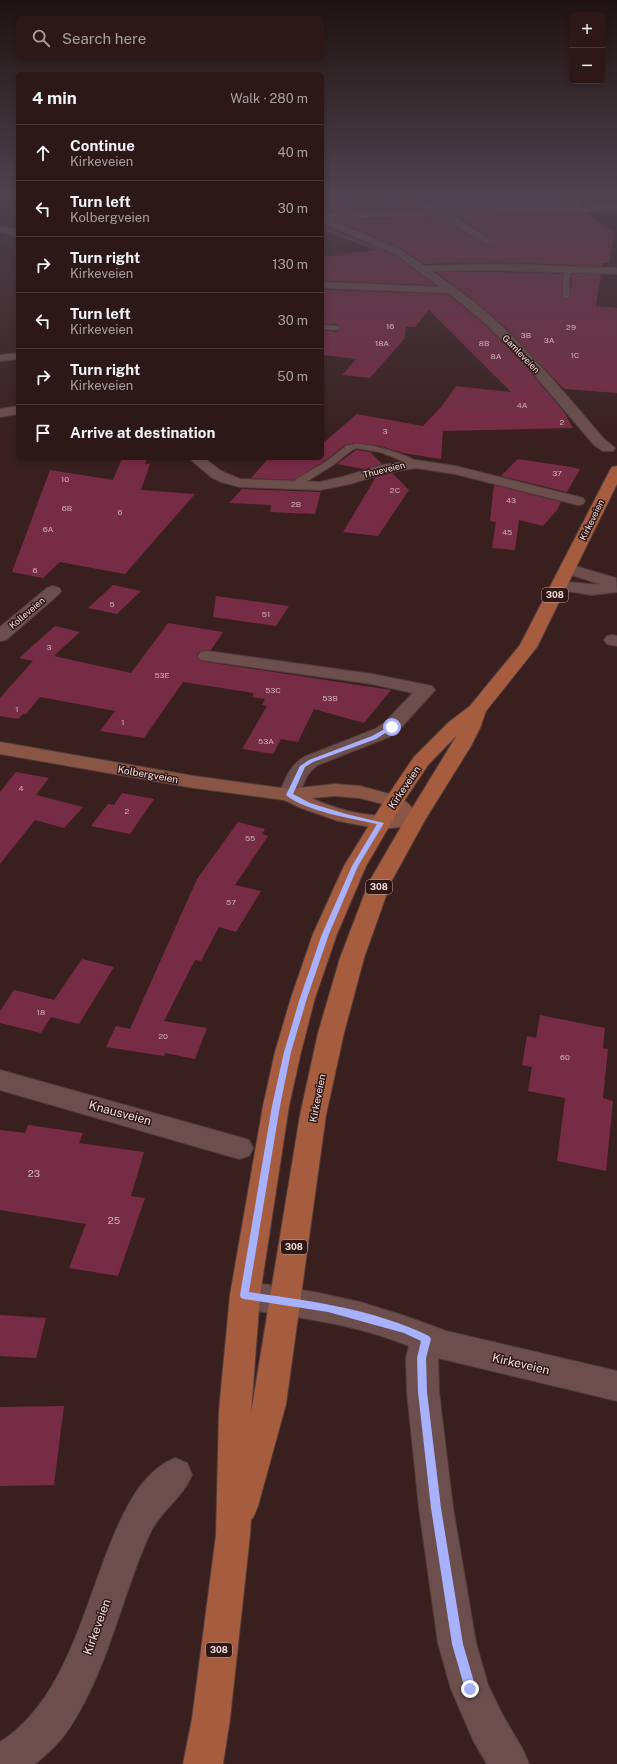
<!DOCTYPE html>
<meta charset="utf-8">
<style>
body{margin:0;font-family:"Public Sans",sans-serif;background:#332120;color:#f1f3f6}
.controls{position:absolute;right:12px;top:12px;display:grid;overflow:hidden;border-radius:6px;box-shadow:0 2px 6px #0003}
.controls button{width:36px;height:36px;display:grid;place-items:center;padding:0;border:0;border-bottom:1px solid #473736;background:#2b1817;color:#f1f3f6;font:20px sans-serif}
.stop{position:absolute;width:12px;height:12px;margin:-9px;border:3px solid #a7b1fc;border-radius:50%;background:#fff}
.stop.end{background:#a7b1fc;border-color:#fff;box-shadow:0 1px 4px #0008}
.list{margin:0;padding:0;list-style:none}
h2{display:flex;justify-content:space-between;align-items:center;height:52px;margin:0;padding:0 16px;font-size:17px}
h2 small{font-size:13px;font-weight:400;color:#a6a0a1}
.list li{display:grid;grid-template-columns:26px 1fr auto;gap:12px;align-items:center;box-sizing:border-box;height:56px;padding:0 16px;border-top:1px solid #473736}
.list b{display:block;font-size:15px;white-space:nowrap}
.list p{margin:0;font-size:13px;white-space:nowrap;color:#a6a0a1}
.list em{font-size:13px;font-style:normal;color:#a6a0a1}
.icon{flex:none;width:22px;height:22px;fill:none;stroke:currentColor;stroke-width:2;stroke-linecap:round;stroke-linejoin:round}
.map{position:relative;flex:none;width:617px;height:1764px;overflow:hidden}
.search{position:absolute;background:#2b1817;box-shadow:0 2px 6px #0003;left:16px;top:16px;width:308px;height:44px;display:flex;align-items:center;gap:10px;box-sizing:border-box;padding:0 14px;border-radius:6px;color:#a6a0a1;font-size:15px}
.panel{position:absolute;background:#2b1817;box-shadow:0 2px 6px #0003;left:16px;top:72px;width:308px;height:388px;border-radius:6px}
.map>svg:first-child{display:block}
.green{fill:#654320}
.building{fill:#772c45}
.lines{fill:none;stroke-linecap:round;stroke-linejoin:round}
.lane-casing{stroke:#513c3c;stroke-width:2}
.street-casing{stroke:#513c3c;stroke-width:2}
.secondary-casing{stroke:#513c3c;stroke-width:2}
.primary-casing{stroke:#513c3c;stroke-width:2}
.lane{fill:#6c4f4d;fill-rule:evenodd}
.street{fill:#6c4f4d;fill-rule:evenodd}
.secondary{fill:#895646;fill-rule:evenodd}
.primary{fill:#a65d3f;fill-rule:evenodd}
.route{fill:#a7b1fc}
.labels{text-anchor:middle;stroke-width:3;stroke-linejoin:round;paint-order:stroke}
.number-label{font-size:8px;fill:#d2b2b7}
.far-street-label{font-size:9px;fill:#f0dfdd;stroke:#2f1716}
.shield{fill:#2f1716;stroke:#b6a3a1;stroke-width:1}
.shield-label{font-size:9px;font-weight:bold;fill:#f0dfdd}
.street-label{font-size:10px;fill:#f0dfdd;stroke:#2f1716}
.near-number-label{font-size:10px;fill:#d2b2b7}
.near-street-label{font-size:12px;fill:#f0dfdd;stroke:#2f1716}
</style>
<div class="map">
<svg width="617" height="1764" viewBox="0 0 617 1764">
<rect width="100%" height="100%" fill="#39201f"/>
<!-- green -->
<polygon class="green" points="0,191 18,191 18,201 0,198"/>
<!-- building -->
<g class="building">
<polygon points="357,191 363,196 398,193 423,209 322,212 322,194"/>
<polygon points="426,191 553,191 572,205 438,208 411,192"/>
<polygon points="585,213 615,232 609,263 603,263 602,266 496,262 424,264 402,249 335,220 443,217 445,220 486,245 492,242 490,238 457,216"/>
<polygon points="322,225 394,255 435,285 322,281 322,257 375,250 322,230"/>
<polygon points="436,272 496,272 563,274 562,296 565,299 570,296 572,274 601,275 596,306 617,308 617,393 564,389 507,329 470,297"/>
<polygon points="322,290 448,294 485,325 521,361 564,412 573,428 443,431 441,459 403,453 380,446 356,443 345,445 326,460 294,480 251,478 269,458 322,458 322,444 357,414 423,426 442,406 456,386 511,392 429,310 415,327 406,327 405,338 370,378 342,375 356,359 322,355 322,330 337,332 341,328 337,324 322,324"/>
<polygon points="356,450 370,452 382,464 364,469 337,464"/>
<polygon points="122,458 147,458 145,464 150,464 141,490 195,494 125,574 60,562 43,578 12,572 50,470 113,480"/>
<polygon points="518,459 571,467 580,469 567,492 501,476"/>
<polygon points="392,473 409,490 378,536 343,532 376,477"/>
<polygon points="494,485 561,502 557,510 543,526 519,520 515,550 492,548 496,522 490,521"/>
<polygon points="242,489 320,492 321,491 315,514 270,512 271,505 229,503"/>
<polygon points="113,585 141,591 117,614 88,608"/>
<polygon points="216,596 289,606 276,626 213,617"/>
<polygon points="168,623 223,632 211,650 201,651 197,655 201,661 391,690 364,723 314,709 298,742 281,739 273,754 242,749 267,706 262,705 265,699 252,697 254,693 183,682 144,738 100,731 115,711 40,697 26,714 23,714 18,719 0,716 0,698 33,661 19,658 55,626 80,632 54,656 131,673"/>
<polygon points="16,772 49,778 36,795 83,807 64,828 35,820 0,864 0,792"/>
<polygon points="122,793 154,799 130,834 91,826 108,804 114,805"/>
<polygon points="238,822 265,829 262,834 268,836 235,885 261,891 236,932 219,927 201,961 195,960 164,1021 207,1028 195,1059 165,1053 164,1056 106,1047 116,1026 130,1029 197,879"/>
<polygon points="82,959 114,967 79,1024 51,1017 41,1033 0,1023 0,1011 14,990 54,1000"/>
<polygon points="540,1015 605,1028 603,1048 608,1049 603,1098 613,1101 606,1171 557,1161 565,1098 528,1091 532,1067 522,1065 527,1036 536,1038"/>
<polygon points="28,1125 83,1133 79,1143 144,1152 131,1196 145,1198 118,1276 69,1268 86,1224 0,1210 0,1130 25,1133"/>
<polygon points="0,1315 46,1318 36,1358 0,1356"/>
<polygon points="64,1406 54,1485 0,1486 0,1407"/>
</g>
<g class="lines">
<defs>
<g id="lane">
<polygon points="569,266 572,268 569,279 569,296 566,298 563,296 563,279 566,268"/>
<polygon points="322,325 337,326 340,328 337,330 322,329"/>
<path d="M 356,444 C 371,444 408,454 420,464 L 416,466 L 380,452 L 356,448 L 352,450 L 333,465 L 296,488 L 290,488 L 289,486 L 298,478 L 327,461 L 346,446 Z"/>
</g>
<g id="street">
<path d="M 398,191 L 407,191 L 438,210 L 617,205 L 617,211 L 452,215 L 489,239 L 491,241 L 489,243 L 486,244 L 446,219 L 444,215 L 328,219 L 401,250 L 424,266 L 496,264 L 617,268 L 617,274 L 496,270 L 432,271 C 444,280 457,289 469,298 C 520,338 562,390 604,439 L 615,448 L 613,451 L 603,451 L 594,445 L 522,360 L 486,324 L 449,293 L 322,288 L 322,282 L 440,287 L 395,254 L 322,223 L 322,214 L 428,210 Z"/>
<path d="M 559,191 C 568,190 576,195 581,203 L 577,206 L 574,205 Z"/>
<polygon points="0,226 18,230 18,236 0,232"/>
<polygon points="18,353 18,359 0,361 0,355"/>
<polygon points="18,406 18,414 0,417 0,409"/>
<polygon points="189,458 204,458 221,471 240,479 320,482 342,477 382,465 416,460 455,466 583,498 585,501 583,504 578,505 455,474 416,468 385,473 350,484 320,490 240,487 221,482 211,477"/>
<path d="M 568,564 L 616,578 L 617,592 L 592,595 L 554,589 L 552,586 L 554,583 C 569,579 585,586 600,584 L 562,572 L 560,569 L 562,566 Z"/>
<polygon points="53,586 59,588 61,591 59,594 6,640 0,641 0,627 47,588"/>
<polygon points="613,635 617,636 617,646 607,644 604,640 607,636"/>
<path d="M 207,651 L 372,674 L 432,686 L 435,690 L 398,731 L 389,737 L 318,765 C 303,775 305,786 296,799 L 289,801 L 282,799 L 279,795 C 285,780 289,766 304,757 L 375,729 L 384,723 L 413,693 L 372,684 L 201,660 L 198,656 L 201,652 Z"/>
<polygon points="0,1070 239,1137 249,1140 253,1148 249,1156 239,1159 0,1090"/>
<path d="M 245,1281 L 314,1292 L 360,1302 L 405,1316 L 446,1331 L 617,1371 L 617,1401 L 438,1358 L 439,1392 L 453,1508 L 476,1643 L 488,1685 L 502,1714 L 523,1750 L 529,1764 L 487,1764 L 474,1742 L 451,1689 L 438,1643 L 419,1508 L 407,1392 L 406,1358 L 409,1346 C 357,1324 300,1318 245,1309 L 234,1305 L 230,1295 L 234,1285 Z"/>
<path d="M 175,1458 L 187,1463 L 192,1475 C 183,1497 162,1510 151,1531 C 125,1587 113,1648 84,1703 C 76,1718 67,1734 55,1746 C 49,1752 42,1758 35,1764 L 0,1764 L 0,1742 C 69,1699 86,1595 118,1526 C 130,1499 146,1470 175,1458 Z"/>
</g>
<path id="secondary" d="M 0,742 L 194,776 L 289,789 L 335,784 L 360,786 L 401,797 L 425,820 L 422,825 L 381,829 L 338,821 L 301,808 L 284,800 L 194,788 L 0,754 ZM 335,796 L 359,798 L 387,805 L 397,815 C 369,818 337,810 311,798 Z"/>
<path id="primary" d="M 617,466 L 617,484 L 537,647 L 486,711 L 480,728 L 471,746 L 425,820 L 391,882 L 364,958 L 344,1033 L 326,1115 L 286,1404 L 258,1506 L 253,1518 L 251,1519 L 250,1535 L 230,1719 L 223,1764 L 183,1764 L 192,1719 L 216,1535 L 219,1410 L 230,1295 L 263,1106 L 275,1052 L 291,998 L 313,934 L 344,866 L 384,801 L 414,757 L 449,722 L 470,706 L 520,645 L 610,470 L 612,467 ZM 457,735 L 405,820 L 369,882 L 340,958 L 318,1033 L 300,1115 L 251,1413 L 260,1295 L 289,1106 L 301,1052 L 315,998 L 337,934 L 366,866 L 404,801 L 428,765 Z"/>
</defs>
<!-- lane casing -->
<use href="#lane" class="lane-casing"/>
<!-- street casing -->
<use href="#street" class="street-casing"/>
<!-- secondary casing -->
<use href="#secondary" class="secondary-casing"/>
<!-- primary casing -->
<use href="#primary" class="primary-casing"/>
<!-- lane -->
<use href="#lane" class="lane"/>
<!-- street -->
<use href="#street" class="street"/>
<!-- secondary -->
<use href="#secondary" class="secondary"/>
<!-- primary -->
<use href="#primary" class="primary"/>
</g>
<!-- sky -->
<linearGradient id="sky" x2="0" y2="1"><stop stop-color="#1f1211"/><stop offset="0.44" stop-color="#4e424d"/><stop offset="1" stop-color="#4e424d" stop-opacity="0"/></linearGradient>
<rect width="617" height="437" fill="url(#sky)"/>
<!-- route -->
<path class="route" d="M 392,725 L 393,726 L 393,728 L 376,739 L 313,762 L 305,767 L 293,794 L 310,803 L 346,814 L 384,823 L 358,866 L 329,934 L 307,998 L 291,1052 L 280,1106 L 249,1292 C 310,1301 374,1309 429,1336 L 431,1339 L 426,1358 L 427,1392 L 441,1508 L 463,1644 L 476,1689 L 474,1693 L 470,1694 L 466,1693 L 465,1689 L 452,1644 L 431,1508 L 418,1392 L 417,1358 L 421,1341 L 404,1333 L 328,1312 L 244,1299 L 241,1298 L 240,1295 L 272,1106 L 284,1052 L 300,998 L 322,934 L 352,866 L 377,824 C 353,819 305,811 286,795 L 300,766 L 309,760 L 372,736 Z"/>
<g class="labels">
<!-- number labels -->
<g class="number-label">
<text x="390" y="329">16</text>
<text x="571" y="330">29</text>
<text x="526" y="338">3B</text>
<text x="549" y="343">3A</text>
<text x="382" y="346">18A</text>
<text x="484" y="346">8B</text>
<text x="575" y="358">1C</text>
<text x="496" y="359">8A</text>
<text x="522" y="408">4A</text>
<text x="562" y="425">2</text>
<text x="385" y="434">3</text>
<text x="557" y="476">37</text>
<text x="65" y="482">10</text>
<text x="395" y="493">2C</text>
<text x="511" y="503">43</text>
<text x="296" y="507">2B</text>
<text x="67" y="511">6B</text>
<text x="120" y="515">6</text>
<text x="48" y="532">6A</text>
<text x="507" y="535">45</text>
<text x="35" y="573">6</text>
<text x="112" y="607">5</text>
<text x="266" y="617">51</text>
<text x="49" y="650">3</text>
<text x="162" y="678">53E</text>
<text x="273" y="693">53C</text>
<text x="330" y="701">53B</text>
<text x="17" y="712">1</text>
<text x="123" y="725">1</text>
<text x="266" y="744">53A</text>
<text x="21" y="791">4</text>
<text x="127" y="814">2</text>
<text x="250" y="841">55</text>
<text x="231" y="905">57</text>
<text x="41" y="1015">18</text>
<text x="163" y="1039">20</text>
<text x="565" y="1060">60</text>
</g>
<!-- far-street labels -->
<g class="far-street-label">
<text transform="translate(521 354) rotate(46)" y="3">Gamleveien</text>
<text transform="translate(384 470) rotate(-14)" y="3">Thueveien</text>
<text transform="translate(592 520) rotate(-64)" y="3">Kirkeveien</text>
<text transform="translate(27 613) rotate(-40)" y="3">Kolleveien</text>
</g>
<!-- shield labels -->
<g class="shield">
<rect x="542" y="588" width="26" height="14" rx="3"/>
<rect x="366" y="880" width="26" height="14" rx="3"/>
<rect x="281" y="1240" width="26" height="14" rx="3"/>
<rect x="206" y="1643" width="26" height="14" rx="3"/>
</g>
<g class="shield-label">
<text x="555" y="598">308</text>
<text x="379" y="890">308</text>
<text x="294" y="1250">308</text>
<text x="219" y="1653">308</text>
</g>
<!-- street labels -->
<g class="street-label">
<text transform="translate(148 774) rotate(10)" y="4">Kolbergveien</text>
<text transform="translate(404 787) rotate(-56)" y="4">Kirkeveien</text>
<text transform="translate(317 1098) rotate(-79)" y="4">Kirkeveien</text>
</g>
<!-- near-number labels -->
<g class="near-number-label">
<text x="34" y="1177">23</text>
<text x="114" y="1224">25</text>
</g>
<!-- near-street labels -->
<g class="near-street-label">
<text transform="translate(120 1113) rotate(15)" y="4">Knausveien</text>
<text transform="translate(521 1364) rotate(13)" y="4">Kirkeveien</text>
<text transform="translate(97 1627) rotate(-70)" y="4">Kirkeveien</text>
</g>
</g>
</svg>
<div class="controls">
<button>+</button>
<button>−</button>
</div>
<div class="stop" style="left:392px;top:727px"></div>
<div class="stop end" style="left:470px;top:1689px"></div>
<div class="search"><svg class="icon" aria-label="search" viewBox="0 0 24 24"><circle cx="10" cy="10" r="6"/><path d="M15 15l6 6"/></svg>Search here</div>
<section class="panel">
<h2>4 min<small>Walk · 280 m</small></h2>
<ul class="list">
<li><svg class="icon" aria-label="ahead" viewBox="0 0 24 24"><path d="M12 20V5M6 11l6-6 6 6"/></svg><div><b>Continue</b><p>Kirkeveien</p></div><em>40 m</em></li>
<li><svg class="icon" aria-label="left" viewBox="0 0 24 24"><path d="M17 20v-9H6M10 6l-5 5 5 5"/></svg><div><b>Turn left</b><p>Kolbergveien</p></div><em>30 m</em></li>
<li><svg class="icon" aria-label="right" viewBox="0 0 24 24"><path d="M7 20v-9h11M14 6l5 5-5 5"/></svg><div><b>Turn right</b><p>Kirkeveien</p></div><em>130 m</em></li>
<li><svg class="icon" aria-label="left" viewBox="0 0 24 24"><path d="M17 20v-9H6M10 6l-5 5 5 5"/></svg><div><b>Turn left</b><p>Kirkeveien</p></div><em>30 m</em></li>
<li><svg class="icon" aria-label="right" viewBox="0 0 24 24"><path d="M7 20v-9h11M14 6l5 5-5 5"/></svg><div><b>Turn right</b><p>Kirkeveien</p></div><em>50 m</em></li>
<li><svg class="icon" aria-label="arrive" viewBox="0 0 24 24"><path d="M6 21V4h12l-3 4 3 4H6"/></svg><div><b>Arrive at destination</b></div></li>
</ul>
</section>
</div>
